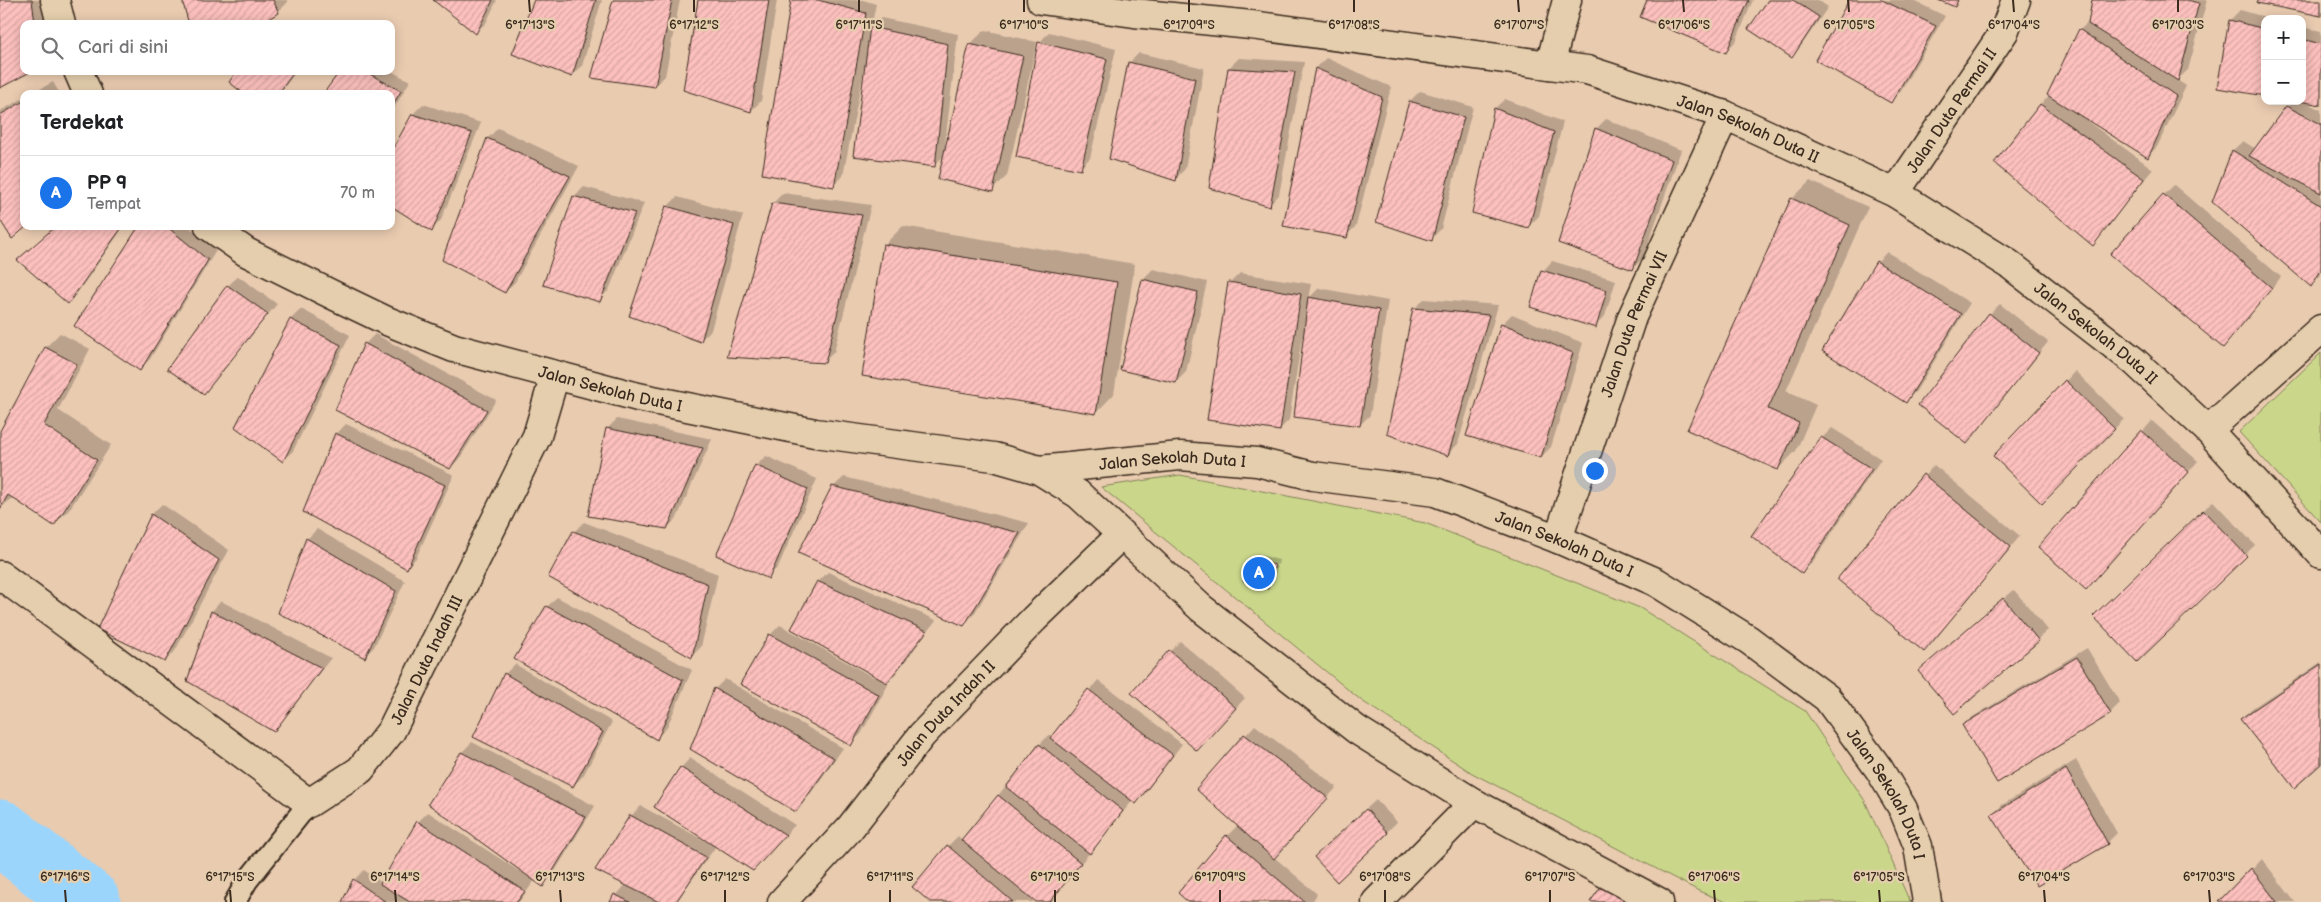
<!DOCTYPE html>
<html lang="id">
<meta charset="utf-8">
<style>
body{margin:0;font-family:"Balsamiq Sans",sans-serif;background:#f2f2f2;color:#202124}
.controls{position:absolute;right:15px;top:15px;display:grid;overflow:hidden;border-radius:10px;box-shadow:0 2px 12px #0003}
.controls button{width:45px;height:45px;display:grid;place-items:center;padding:0;border:0;border-bottom:1px solid #e0e0e0;background:#fff;color:#202124;font:25px sans-serif}
.you{position:absolute;left:1594px;top:470px;width:18px;height:18px;margin:-12px;border:4px solid #fff;border-radius:50%;background:#1a73e8;box-shadow:0 0 0 8px #1a73e833}
.badge{display:grid;place-items:center;width:32px;height:32px;border-radius:50%;background:#1a73e8;color:#fff;font-size:16px;font-weight:700}
.pin{position:absolute;translate:-50% -50%;border:2px solid #fff;box-shadow:0 1px 5px #0006}
.list{margin:0;padding:0;list-style:none}
h2{display:flex;justify-content:space-between;align-items:center;height:65px;margin:0;padding:0 20px;font-size:21px}
h2 small{font-size:16px;font-weight:400;color:#757577}
.list li{display:grid;grid-template-columns:32px 1fr auto;gap:15px;align-items:center;box-sizing:border-box;height:75px;padding:0 20px;border-top:1px solid #e0e0e0}
.list b{display:block;font-size:19px;white-space:nowrap}
.list p{margin:0;font-size:16px;white-space:nowrap;color:#757577}
.list em{font-size:16px;font-style:normal;color:#757577}
.icon{flex:none;width:28px;height:28px;fill:none;stroke:currentColor;stroke-width:2;stroke-linecap:round;stroke-linejoin:round}
.map{position:relative;flex:none;width:2321px;height:902px;overflow:hidden}
.search{position:absolute;background:#fff;box-shadow:0 2px 12px #0003;left:20px;top:20px;width:375px;height:55px;display:flex;align-items:center;gap:12px;box-sizing:border-box;padding:0 18px;border-radius:10px;color:#757577;font-size:19px}
.panel{position:absolute;background:#fff;box-shadow:0 2px 12px #0003;left:20px;top:90px;width:375px;height:140px;border-radius:10px}
.map>svg:first-child{display:block}
.green{fill:#cad78b;stroke:#828054}
.shadow{fill:#0003}
.lines{fill:none;stroke-linecap:round;stroke-linejoin:round}
.river{stroke:#9cd5fc;stroke-width:65}
.building{fill:url(#building-hatch);stroke:#3b2a1e}
.service-casing{stroke:#3b2a1e;stroke-width:24}
.minor-casing{stroke:#3b2a1e;stroke-width:31}
.service{stroke:#e4cead;stroke-width:20}
.minor{stroke:#e4cead;stroke-width:28}
.ticks{fill:none;stroke:#3b2a1e;stroke-width:2}
.labels{text-anchor:middle;stroke-width:4.5;stroke-linejoin:round;paint-order:stroke}
.street-label{font-size:16px;fill:#3b2a1e;stroke:#e4cead}
.ticks-label{font-size:12px;text-anchor:middle;fill:#3b2a1e;stroke:#e4cead;stroke-width:4.5;stroke-linejoin:round;paint-order:stroke}
</style>
<div class="map">
<svg width="2321" height="902" viewBox="0 0 2321 902">
<defs>
<pattern id="building-hatch" width="6" height="6" patternUnits="userSpaceOnUse" patternTransform="scale(1.25)"><rect width="6" height="6" fill="#fcc0bd"/><path d="M-1 1l2-2M0 6l6-6M5 7l2-2" fill="none" stroke="#d9a5a2"/></pattern>
</defs>
<rect width="100%" height="100%" fill="#e9cbb0"/>
<filter id="ink" filterUnits="userSpaceOnUse"><feTurbulence type="fractalNoise" baseFrequency=".02" numOctaves="2"/><feDisplacementMap in="SourceGraphic" scale="10" xChannelSelector="R" yChannelSelector="G"/><feConvolveMatrix kernelMatrix="1 2 1 2 8 2 1 2 1" color-interpolation-filters="sRGB"/></filter>
<g filter="url(#ink)">
<!-- green -->
<g class="green">
<polygon points="2321,353 2321,522 2239,432"/>
<polygon points="1180,475 1425,523 1640,608 1805,711 1865,801 1910,902 1726,902 1701,892 1472,773 1362,701 1101,487"/>
</g>
<!-- shadow -->
<g class="shadow">
<polygon points="0,0 42,0 45,24 24,24 0,86"/>
<polygon points="183,0 287,0 288,2 278,12"/>
<polygon points="435,0 497,0 486,23 476,32"/>
<polygon points="535,0 602,0 582,66 572,76"/>
<polygon points="615,0 680,0 665,76 655,86"/>
<polygon points="699,0 777,0 761,101 751,111"/>
<polygon points="792,0 863,0 876,4 871,28 881,18 958,34 945,144 947,145 970,44 985,30 1037,42 1007,176 992,190 945,155 934,165 864,69 843,176 833,186"/>
<polygon points="1648,0 1753,0 1736,41 1726,51"/>
<polygon points="1769,0 1818,0 1828,7 1801,46 1791,56"/>
<polygon points="1850,0 1912,0 1945,16 1900,92 1890,102"/>
<polygon points="2093,0 2207,0 2188,70 2177,80 2186,86 2157,147 2148,156 2089,120 2087,121 2153,169 2093,244 2041,104 2050,95 2080,30 2090,20"/>
<polygon points="2240,10 2272,19 2265,19 2265,94 2230,20"/>
<polygon points="281,20 286,24 277,24"/>
<polygon points="2302,27 2321,31 2321,103 2305,102 2321,110 2321,275 2311,285 2213,202 2233,150 2243,141 2256,149 2287,107 2293,101 2302,101"/>
<polygon points="1049,32 1116,49 1090,158 1080,168 1040,42"/>
<polygon points="1139,53 1204,68 1185,169 1175,179 1129,63"/>
<polygon points="1239,58 1304,62 1279,195 1269,205 1229,68"/>
<polygon points="1326,58 1391,87 1356,226 1346,236 1284,225 1316,68"/>
<polygon points="239,71 296,71 279,94 246,94"/>
<polygon points="342,71 391,71 410,81 391,113 391,94"/>
<polygon points="53,82 60,94 31,94"/>
<polygon points="1420,91 1473,107 1441,229 1431,239 1410,101"/>
<polygon points="24,98 24,226 12,237 0,218 0,111"/>
<polygon points="1505,99 1563,122 1539,216 1529,226 1474,212 1495,108"/>
<polygon points="423,104 481,123 441,220 432,230 391,155 413,114"/>
<polygon points="1606,119 1681,150 1643,258 1633,268 1596,129"/>
<polygon points="498,128 579,166 515,282 505,292 443,259 488,138"/>
<polygon points="1810,181 1868,207 1786,391 1816,405 1796,451 1778,469 1689,429 1792,199"/>
<polygon points="2174,185 2281,277 2232,336 2164,195"/>
<polygon points="584,187 644,203 609,290 599,300 574,197"/>
<polygon points="783,193 871,205 834,352 824,362 773,203"/>
<polygon points="677,197 743,215 711,330 701,340 667,207"/>
<polygon points="56,226 124,226 78,292 68,302 18,260"/>
<polygon points="140,226 188,226 217,249 150,359 140,369"/>
<polygon points="903,226 1135,264 1114,394 1096,413 885,244"/>
<polygon points="1887,252 1970,303 1916,391 1906,401 1877,262"/>
<polygon points="1552,261 1616,280 1605,316 1595,326 1543,271"/>
<polygon points="1153,269 1207,282 1186,372 1176,382 1143,279"/>
<polygon points="1240,273 1311,284 1308,299 1319,288 1388,301 1370,415 1360,425 1304,338 1302,337 1289,420 1279,430 1230,283"/>
<polygon points="238,276 277,304 203,392 228,286"/>
<polygon points="1424,299 1498,305 1458,444 1448,454 1414,309"/>
<polygon points="2000,304 2048,342 1967,442 1990,314"/>
<polygon points="301,309 350,335 293,451 283,460 237,426 291,319"/>
<polygon points="1512,314 1583,343 1551,447 1541,457 1502,324"/>
<polygon points="60,333 90,349 58,410 111,445 69,510 54,524 12,498 0,509 0,434 46,347"/>
<polygon points="375,334 496,400 460,458 450,468 365,344"/>
<polygon points="2075,371 2124,419 2042,503 2066,381"/>
<polygon points="617,419 712,439 677,518 667,528 607,429"/>
<polygon points="2152,421 2198,461 2096,578 2040,547"/>
<polygon points="346,424 454,475 416,558 407,568 336,434"/>
<polygon points="1832,428 1881,459 1812,563 1802,572 1822,438"/>
<polygon points="766,456 817,479 778,567 768,577 756,466"/>
<polygon points="1934,465 2020,536 1934,640 1838,579"/>
<polygon points="844,477 1029,523 974,614 964,624 833,487"/>
<polygon points="2213,501 2255,545 2137,660 2095,616"/>
<polygon points="162,504 229,550 175,651 165,661 98,628 152,514"/>
<polygon points="584,522 718,574 701,647 692,656 574,532"/>
<polygon points="317,529 405,581 374,647 364,657 307,539"/>
<polygon points="1256,554 1279,560 1278,565 1253,557"/>
<polygon points="1253,557 1253,560 1277,567 1273,582 1268,587 1245,580"/>
<polygon points="828,572 936,620 897,672 885,683 888,685 861,734 851,744 770,635 780,625 873,677 874,674 818,582"/>
<polygon points="2014,590 2048,630 1954,712 1930,661"/>
<polygon points="557,597 692,670 666,729 656,738 547,607"/>
<polygon points="221,601 331,658 273,730 189,680 212,611"/>
<polygon points="1180,641 1245,698 1207,739 1132,692"/>
<polygon points="2087,648 2120,703 2110,713 1964,725 1974,716"/>
<polygon points="2321,662 2321,763 2241,719 2251,709"/>
<polygon points="515,664 612,722 583,776 573,786 505,674"/>
<polygon points="725,679 843,748 806,800 796,810 715,689"/>
<polygon points="1098,680 1182,744 1145,792 1135,802 1133,800 1049,902 1038,902 1032,897 1030,899 1034,902 932,902 948,846 958,836 962,840 1039,745 1049,735 1052,737"/>
<polygon points="1255,725 1337,787 1274,857 1317,894 1312,902 1190,902 1227,836 1238,825 1197,789"/>
<polygon points="472,742 595,806 552,876 542,885 535,880 519,902 343,902 354,880 364,870 382,883 418,822 428,812 519,871 521,870 462,752"/>
<polygon points="690,758 795,825 763,859 716,846 676,902 611,902 626,884 631,816 641,806 709,843 710,841 681,768"/>
<polygon points="2076,760 2117,833 2107,843 1992,815 2002,805"/>
<polygon points="1376,800 1397,822 1337,880 1325,847"/>
<polygon points="2262,859 2295,902 2220,902"/>
</g>
<g class="lines">
<!-- river -->
<polyline class="river" points="0,832 88,902"/>
</g>
<!-- building -->
<g class="building">
<polygon points="0,0 32,0 35,24 24,24 24,71 32,71 0,88"/>
<polygon points="182,0 273,0 279,13 258,24 189,24"/>
<polygon points="433,0 493,0 476,34"/>
<polygon points="534,0 596,0 572,77 512,54"/>
<polygon points="613,0 672,0 655,87 591,78"/>
<polygon points="698,0 769,0 751,112 683,90"/>
<polygon points="791,0 818,0 866,13 834,187 762,174"/>
<polygon points="1647,0 1749,0 1726,53 1640,17"/>
<polygon points="1768,0 1793,0 1819,17 1792,58 1748,29"/>
<polygon points="1849,0 1882,0 1936,26 1891,103 1815,60"/>
<polygon points="1938,0 1958,0 1955,7"/>
<polygon points="2092,0 2187,0 2199,3 2178,81 2088,24"/>
<polygon points="2258,0 2321,0 2321,16 2257,3"/>
<polygon points="2229,20 2265,29 2265,96 2217,88"/>
<polygon points="870,27 948,44 935,167 853,156"/>
<polygon points="2079,29 2176,96 2148,158 2047,95"/>
<polygon points="2302,39 2321,44 2321,105 2299,101 2302,101"/>
<polygon points="1038,42 1107,59 1081,170 1016,157"/>
<polygon points="969,44 1023,56 993,192 938,179"/>
<polygon points="1128,62 1195,78 1176,181 1109,159"/>
<polygon points="1228,68 1295,72 1270,207 1209,188"/>
<polygon points="1315,68 1382,97 1347,238 1283,226"/>
<polygon points="237,71 295,71 278,94 244,94 229,82"/>
<polygon points="340,71 364,71 401,91 391,108 391,94 323,94"/>
<polygon points="24,101 24,226 27,226 12,239 0,220 0,115"/>
<polygon points="1409,101 1464,117 1432,241 1376,222"/>
<polygon points="2040,104 2144,179 2093,246 1994,163"/>
<polygon points="2286,106 2321,124 2321,193 2249,156"/>
<polygon points="1494,108 1554,132 1529,228 1472,213"/>
<polygon points="412,114 472,133 432,232 391,206 391,152"/>
<polygon points="1595,128 1672,160 1633,270 1558,243"/>
<polygon points="487,138 570,176 505,293 442,260"/>
<polygon points="2232,150 2321,206 2321,270 2311,287 2212,202"/>
<polygon points="2163,194 2272,288 2223,348 2110,254"/>
<polygon points="573,196 635,213 600,302 543,285"/>
<polygon points="1791,198 1850,225 1768,409 1799,423 1778,470 1687,430"/>
<polygon points="772,203 862,215 825,363 727,357"/>
<polygon points="666,206 734,225 701,342 629,316"/>
<polygon points="56,226 123,226 68,304 17,260"/>
<polygon points="139,226 166,226 208,260 140,371 74,326"/>
<polygon points="883,244 1117,282 1096,414 862,376"/>
<polygon points="1876,261 1961,314 1906,403 1822,351"/>
<polygon points="1541,270 1607,290 1596,328 1530,307"/>
<polygon points="1142,279 1198,292 1176,383 1120,370"/>
<polygon points="1228,282 1301,294 1280,431 1207,420"/>
<polygon points="227,285 268,314 204,394 167,369"/>
<polygon points="1308,297 1379,310 1360,426 1294,417"/>
<polygon points="1413,308 1489,315 1448,456 1387,434"/>
<polygon points="1989,313 2039,353 1967,444 1918,405"/>
<polygon points="290,319 341,345 283,462 235,427"/>
<polygon points="1501,323 1573,353 1541,458 1466,436"/>
<polygon points="364,343 487,410 450,469 335,410"/>
<polygon points="45,347 77,364 44,425 97,460 54,526 8,495 0,509 0,431"/>
<polygon points="2065,380 2115,429 2042,504 1993,456"/>
<polygon points="606,428 703,448 667,529 588,516"/>
<polygon points="2141,430 2189,472 2086,590 2038,547"/>
<polygon points="335,433 445,485 407,569 303,512"/>
<polygon points="1821,437 1872,469 1802,574 1751,536"/>
<polygon points="755,465 808,489 769,579 716,555"/>
<polygon points="1923,474 2011,547 1924,652 1837,579"/>
<polygon points="832,486 1020,533 964,626 798,553"/>
<polygon points="2203,510 2247,556 2137,662 2093,616"/>
<polygon points="151,514 219,560 165,662 97,629"/>
<polygon points="573,531 708,584 692,658 548,577"/>
<polygon points="306,538 396,591 365,658 278,613"/>
<polygon points="1250,558 1275,565 1268,589 1243,581"/>
<polygon points="817,581 927,631 887,683 791,629"/>
<polygon points="2003,598 2039,641 1954,714 1918,671"/>
<polygon points="546,606 683,680 657,740 514,659"/>
<polygon points="211,611 322,668 274,732 187,681"/>
<polygon points="769,634 879,695 851,746 740,684"/>
<polygon points="1169,650 1236,708 1197,751 1131,693"/>
<polygon points="2077,657 2111,714 1997,783 1962,725"/>
<polygon points="2321,664 2321,764 2294,788 2240,719"/>
<polygon points="504,673 603,732 573,787 473,737"/>
<polygon points="714,688 834,758 796,812 690,749"/>
<polygon points="1088,689 1173,755 1136,804 1050,738"/>
<polygon points="1244,734 1328,798 1274,859 1196,789"/>
<polygon points="1039,744 1123,811 1090,854 1006,787"/>
<polygon points="461,752 586,817 543,887 428,804"/>
<polygon points="680,767 786,835 753,871 654,807"/>
<polygon points="2066,769 2108,844 2037,886 1991,815"/>
<polygon points="998,795 1081,863 1050,902 1036,902 961,840"/>
<polygon points="1366,809 1388,833 1337,882 1314,857"/>
<polygon points="630,815 706,857 676,902 659,902 595,870"/>
<polygon points="417,821 525,891 517,902 410,902 380,884"/>
<polygon points="1226,835 1305,902 1188,902 1178,893"/>
<polygon points="947,845 1013,902 930,902 912,887"/>
<polygon points="2251,868 2277,902 2218,902"/>
<polygon points="353,879 386,902 342,902"/>
<polygon points="1605,881 1633,902 1590,902"/>
<polygon points="614,894 630,902 610,902"/>
</g>
<g class="lines">
<defs>
<polyline id="service" points="235,902 247,881 309,803"/>
<g id="minor">
<polyline points="55,0 61,24"/>
<path id="s1" d="M 1041,0 L 1134,13 L 1251,25 L 1587,70 L 1725,115 L 1895,193 L 2009,264 L 2134,361 L 2208,430 L 2321,554"/>
<polyline points="1550,65 1567,0"/>
<polyline points="78,71 88,94"/>
<path id="s2" d="M 1895,193 L 2004,32 L 2016,0"/>
<path id="s3" d="M 209,226 L 246,252 L 337,297 L 387,321 L 454,348 L 638,397 L 815,433 L 994,457 L 1039,470 L 1078,494 L 1201,608 L 1357,730 L 1474,803 L 1659,902"/>
<polyline points="2208,430 2321,329"/>
<path id="s4" d="M 1039,470 L 1180,456 L 1257,462 L 1313,476 L 1435,492 L 1558,539 L 1656,582 L 1749,640 L 1827,698 L 1879,769 L 1903,809 L 1918,846 L 1927,902"/>
<path id="s5" d="M 1558,539 L 1632,317 L 1725,115"/>
<path id="s6" d="M 0,575 L 309,803 L 360,770 L 391,731 L 537,436 L 555,375"/>
<path id="s7" d="M 782,902 L 850,828 L 922,735 L 1034,619 L 1121,535"/>
<polyline points="1376,902 1474,803"/>
</g>
</defs>
<!-- service casing -->
<use href="#service" class="service-casing"/>
<!-- minor casing -->
<use href="#minor" class="minor-casing"/>
<!-- service -->
<use href="#service" class="service"/>
<!-- minor -->
<use href="#minor" class="minor"/>
</g>
</g>
<!-- ticks -->
<path class="ticks" d="M 529,0 L 530,12M 694,0 L 694,12M 859,0 L 859,12M 1024,0 L 1024,12M 1189,0 L 1189,12M 1354,0 L 1354,12M 1518,0 L 1519,12M 1683,0 L 1684,12M 1848,0 L 1849,12M 2013,0 L 2014,12M 2178,0 L 2178,12M 65,890 L 66,902M 230,890 L 231,902M 395,890 L 396,902M 560,890 L 561,902M 725,890 L 725,902M 890,890 L 890,902M 1055,890 L 1055,902M 1220,890 L 1220,902M 1385,890 L 1385,902M 1550,890 L 1550,902M 1714,890 L 1715,902M 1879,890 L 1880,902M 2044,890 L 2045,902M 2209,890 L 2210,902"/>
<g class="labels">
<!-- street labels -->
<g class="street-label">
<text dy="6" stroke="none"><textPath href="#s2" startOffset="100">Jalan Duta Permai II</textPath></text>
<text dy="6" stroke="none"><textPath href="#s1" startOffset="722">Jalan Sekolah Duta II</textPath></text>
<text dy="6" stroke="none"><textPath href="#s5" startOffset="228">Jalan Duta Permai VII</textPath></text>
<text dy="6" stroke="none"><textPath href="#s1" startOffset="1128">Jalan Sekolah Duta II</textPath></text>
<text dy="6" stroke="none"><textPath href="#s3" startOffset="436">Jalan Sekolah Duta I</textPath></text>
<text dy="6" stroke="none"><textPath href="#s4" startOffset="134">Jalan Sekolah Duta I</textPath></text>
<text dy="6" stroke="none"><textPath href="#s4" startOffset="539">Jalan Sekolah Duta I</textPath></text>
<text dy="6" stroke="none"><textPath href="#s6" startOffset="574">Jalan Duta Indah III</textPath></text>
<text dy="6" stroke="none"><textPath href="#s7" startOffset="250">Jalan Duta Indah II</textPath></text>
<text dy="6" stroke="none"><textPath href="#s4" startOffset="959">Jalan Sekolah Duta I</textPath></text>
</g>
</g>
<g class="ticks-label">
<text x="530" y="29">6°17'13"S</text>
<text x="694" y="29">6°17'12"S</text>
<text x="859" y="29">6°17'11"S</text>
<text x="1024" y="29">6°17'10"S</text>
<text x="1189" y="29">6°17'09"S</text>
<text x="1354" y="29">6°17'08"S</text>
<text x="1519" y="29">6°17'07"S</text>
<text x="1684" y="29">6°17'06"S</text>
<text x="1849" y="29">6°17'05"S</text>
<text x="2014" y="29">6°17'04"S</text>
<text x="2178" y="29">6°17'03"S</text>
<text x="65" y="881">6°17'16"S</text>
<text x="230" y="881">6°17'15"S</text>
<text x="395" y="881">6°17'14"S</text>
<text x="560" y="881">6°17'13"S</text>
<text x="725" y="881">6°17'12"S</text>
<text x="890" y="881">6°17'11"S</text>
<text x="1055" y="881">6°17'10"S</text>
<text x="1220" y="881">6°17'09"S</text>
<text x="1385" y="881">6°17'08"S</text>
<text x="1550" y="881">6°17'07"S</text>
<text x="1714" y="881">6°17'06"S</text>
<text x="1879" y="881">6°17'05"S</text>
<text x="2044" y="881">6°17'04"S</text>
<text x="2209" y="881">6°17'03"S</text>
</g>
</svg>
<div class="controls">
<button>+</button>
<button>−</button>
</div>
<div class="you"></div>
<div class="pin badge" style="left:1259px;top:573px">A</div>
<div class="search"><svg class="icon" aria-label="search" viewBox="0 0 24 24"><circle cx="10" cy="10" r="6"/><path d="M15 15l6 6"/></svg>Cari di sini</div>
<section class="panel">
<h2>Terdekat<small></small></h2>
<ul class="list">
<li><span class="badge">A</span><div><b>PP 9</b><p>Tempat</p></div><em>70 m</em></li>
</ul>
</section>
</div>
